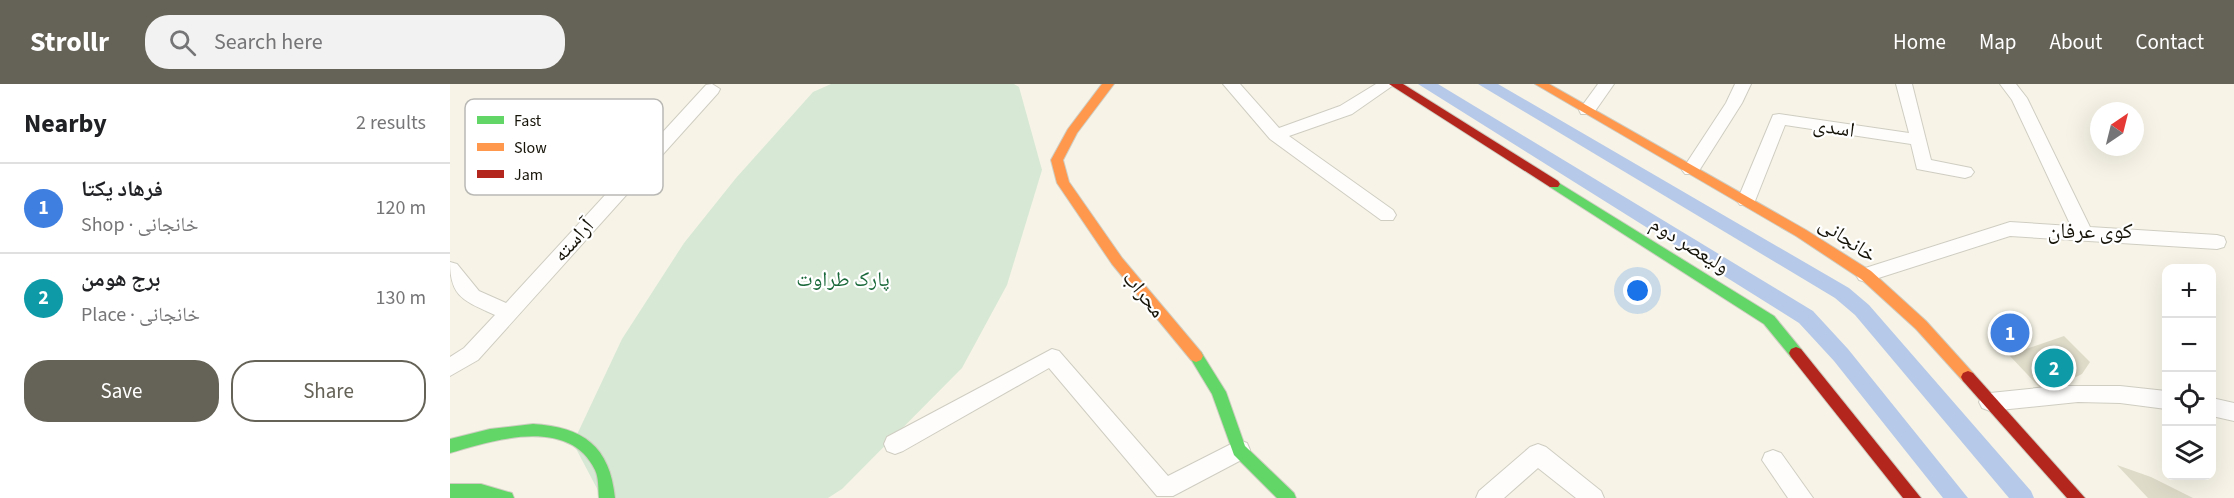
<!DOCTYPE html>
<meta charset="utf-8">
<style>
body{margin:0;font-family:"Source Sans 3","Noto Naskh Arabic",sans-serif;background:#f2f2f2;color:#202124}
.controls{position:absolute;right:18px;bottom:18px;display:grid;overflow:hidden;border-radius:12px;box-shadow:0 6px 24px #0002}
.controls button{width:54px;height:54px;display:grid;place-items:center;padding:0;border:0;border-bottom:2px solid #e0e0e0;background:#fff;color:#202124;font:30px sans-serif}
.compass{position:absolute;left:1640px;top:18px;width:54px;height:54px;border-radius:50%;background:#fff;box-shadow:0 6px 24px #0002;rotate:35deg}
.you{position:absolute;left:1188px;top:207px;width:21px;height:21px;margin:-15px;border:4px solid #fff;border-radius:50%;background:#1a73e8;box-shadow:0 0 0 9px #1a73e833}
.badge{display:grid;place-items:center;width:39px;height:39px;border-radius:50%;background:#656257;color:#fff;font-size:20px;font-weight:700}
.pin{position:absolute;translate:-50% -50%;border:3px solid #fff;box-shadow:0 2px 6px #0006}
.list{margin:0;padding:0;list-style:none}
h2{display:flex;justify-content:space-between;align-items:center;height:78px;margin:0;padding:0 24px;font-size:26px}
h2 small{font-size:20px;font-weight:400;color:#757577}
.list li{display:grid;grid-template-columns:39px 1fr auto;gap:18px;align-items:center;box-sizing:border-box;height:90px;padding:0 24px;border-top:2px solid #e0e0e0}
.list b{display:block;font-size:22px;white-space:nowrap}
.list p{margin:0;font-size:20px;white-space:nowrap;color:#757577}
.list em{font-size:20px;font-style:normal;color:#757577}
.actions{display:flex;gap:12px;padding:18px 24px}
.actions a{flex:1;padding:14px 0;border:2px solid #656257;border-radius:24px;text-align:center;font-size:21px;color:#656257}
.actions .main{background:#656257;color:#fff}
.icon{flex:none;width:33px;height:33px;fill:none;stroke:currentColor;stroke-width:2;stroke-linecap:round;stroke-linejoin:round}
.map{position:relative;flex:none;width:1784px;height:414px;overflow:hidden}
header{display:flex;align-items:center;gap:36px;box-sizing:border-box;height:84px;padding:0 30px;background:#656257;color:#fff}
header strong{font-size:28px}
nav{display:flex;gap:33px;margin-inline-start:auto;font-size:21px}
.search{width:420px;height:54px;background:#f2f2f2;display:flex;align-items:center;gap:15px;box-sizing:border-box;padding:0 21px;border-radius:24px;color:#757577;font-size:22px}
main{display:flex}
aside{flex:1;background:#fff}
.map>svg:first-child{display:block}
.green{fill:#d7e8d4}
.lines{fill:none;stroke-linecap:round;stroke-linejoin:round}
.canal{fill:#b7c9e8;fill-rule:evenodd}
.building{fill:#dfdbc9}
.street-casing{stroke:#cfcdc2;stroke-width:2}
.fast-casing{stroke:#cfcdc2;stroke-width:2}
.slow-casing{stroke:#cfcdc2;stroke-width:2}
.jam-casing{stroke:#cfcdc2;stroke-width:2}
.street{fill:#fefdfb;fill-rule:evenodd}
.fast{fill:#63d668;fill-rule:evenodd}
.slow{fill:#ff974d;fill-rule:evenodd}
.jam{fill:#b3261e;fill-rule:evenodd}
.labels{text-anchor:middle;stroke-width:4.5;stroke-linejoin:round;paint-order:stroke}
.street-label{font-size:21px;fill:#161409;stroke:#fff}
.park-label{font-size:21px;fill:#186839;stroke:#fff}
.neighbourhood-label{font-size:22px;fill:#161409;stroke:#fff}
.key{fill:#fff;stroke:#b9b8b5;stroke-width:1.5}
.key-label{font-size:16px;fill:#161409}
</style>
<header>
<strong>Strollr</strong>
<div class="search"><svg class="icon" aria-label="search" viewBox="0 0 24 24"><circle cx="10" cy="10" r="6"/><path d="M15 15l6 6"/></svg>Search here</div>
<nav><a>Home</a><a>Map</a><a>About</a><a>Contact</a></nav>
</header>
<main>
<aside>
<h2>Nearby<small>2 results</small></h2>
<ul class="list">
<li><span class="badge" style="background:#3f7fe0">1</span><div><b>فرهاد یکتا</b><p>Shop · خانجانی</p></div><em>120 m</em></li>
<li><span class="badge" style="background:#0f9aa8">2</span><div><b>برج هومن</b><p>Place · خانجانی</p></div><em>130 m</em></li>
</ul>
<div class="actions"><a class="main">Save</a><a>Share</a></div>
</aside>
<div class="map">
<svg width="1784" height="414" viewBox="0 0 1784 414">
<rect width="100%" height="100%" fill="#f7f4e7"/>
<!-- green -->
<polygon class="green" points="381,0 564,0 569,3 592,86 557,201 512,284 392,405 378,414 152,414 123,359 172,255 234,159 286,94 363,8"/>
<g class="lines">
<!-- canal -->
<g class="canal">
<polygon points="968,0 988,0 1363,227 1398,265 1518,414 1493,414 1384,277 1349,239"/>
<polygon points="1028,0 1048,0 1399,204 1419,221 1581,407 1584,414 1559,414 1405,231 1385,214"/>
</g>
</g>
<!-- building -->
<g class="building">
<polygon points="1614,252 1640,278 1632,290 1608,302 1591,305 1559,271"/>
<polygon points="1667,381 1701,393 1743,414 1698,414"/>
</g>
<g class="lines">
<defs>
<g id="street">
<path d="M 262,0 L 270,5 L 268,9 L 28,276 L 0,292 L 0,273 L 14,264 L 45,231 C 15,217 0,214 0,178 L 7,180 L 29,207 L 56,219 L 256,1 Z"/>
<polygon points="773,0 790,0 829,44 890,22 926,0 945,0 902,30 839,52 943,126 946,131 943,136 931,136 820,55"/>
<polygon points="1148,0 1164,0 1143,30 1131,30 1129,26"/>
<polygon points="1285,0 1301,0 1292,19 1247,90 1235,90 1232,86 1276,19"/>
<polygon points="1446,0 1462,0 1481,76 1521,84 1524,88 1521,92 1515,94 1467,85 1461,60 1335,41 1305,117 1302,121 1290,121 1287,117 1323,31 1329,30 1459,49"/>
<polygon points="1550,0 1566,0 1577,14 1640,143 1767,151 1774,153 1776,158 1774,163 1767,165 1560,152 1416,198 1409,196 1406,191 1409,186 1560,138 1621,142 1562,16"/>
<polygon points="602,265 609,267 718,392 789,356 797,359 800,366 797,373 723,412 707,412 599,284 453,367 445,370 437,367 434,360 437,353"/>
<polygon points="1607,302 1670,302 1716,307 1716,325 1670,319 1628,318 1540,327 1532,324 1529,318 1532,312 1540,309"/>
<polygon points="1762,314 1784,319 1784,337 1762,332"/>
<polygon points="1088,360 1096,363 1151,407 1154,414 1126,414 1088,384 1054,414 1026,414 1029,407 1080,363"/>
<polygon points="1323,366 1331,369 1363,414 1338,414 1312,376 1315,369"/>
</g>
<g id="fast">
<polygon points="1104,96 1324,232 1351,265 1353,269 1351,273 1341,273 1314,240 1100,103 1098,100 1100,97"/>
<polygon points="746,266 751,268 776,308 795,362 844,409 846,414 827,414 784,371 762,310 739,272 741,268"/>
<path d="M 83,340 C 133,343 160,362 165,414 L 149,414 C 148,405 149,394 145,386 C 119,332 44,356 0,369 L 0,355 L 40,345 Z"/>
<polygon points="0,400 31,400 62,409 64,414 0,414"/>
</g>
<g id="slow">
<polygon points="652,0 664,0 627,49 613,76 619,98 672,174 751,268 753,272 751,276 746,278 741,276 662,180 607,99 601,76 618,45"/>
<polygon points="1085,0 1099,0 1356,146 1421,187 1476,237 1523,289 1525,293 1523,297 1518,299 1513,297 1466,245 1411,195 1346,152"/>
</g>
<g id="jam">
<polygon points="939,0 953,0 1108,97 1110,100 1108,103 1100,103"/>
<polygon points="1346,263 1351,265 1471,414 1453,414 1341,273 1339,269 1341,265"/>
<polygon points="1518,287 1523,289 1635,414 1617,414 1513,297 1511,293 1513,289"/>
</g>
</defs>
<!-- street casing -->
<use href="#street" class="street-casing"/>
<!-- fast casing -->
<use href="#fast" class="fast-casing"/>
<!-- slow casing -->
<use href="#slow" class="slow-casing"/>
<!-- jam casing -->
<use href="#jam" class="jam-casing"/>
<!-- street -->
<use href="#street" class="street"/>
<!-- fast -->
<use href="#fast" class="fast"/>
<!-- slow -->
<use href="#slow" class="slow"/>
<!-- jam -->
<use href="#jam" class="jam"/>
</g>
<g class="labels">
<!-- street labels -->
<g class="street-label">
<text transform="translate(1384 43) rotate(8)" y="7">اسدی</text>
<text transform="translate(1398 155) rotate(34)" y="7">خانجانی</text>
<text transform="translate(123 156) rotate(-48)" y="7">آراسته</text>
<text transform="translate(1240 161) rotate(32)" y="7">ولیعصر دوم</text>
<text transform="translate(694 210) rotate(51)" y="7">محراب</text>
</g>
<!-- park labels -->
<g class="park-label">
<text x="393" y="202">پارک طراوت</text>
</g>
<!-- neighbourhood labels -->
<g class="neighbourhood-label">
<text x="1640" y="154">کوی عرفان</text>
</g>
</g>
<!-- legend -->
<rect x="15" y="15" width="198" height="96" rx="9" class="key"/>
<rect x="27" y="32" width="27" height="8" fill="#63d668"/>
<rect x="27" y="59" width="27" height="8" fill="#ff974d"/>
<rect x="27" y="86" width="27" height="8" fill="#b3261e"/>
<g class="key-label">
<text x="64" y="42">Fast</text>
<text x="64" y="69">Slow</text>
<text x="64" y="96">Jam</text>
</g>
</svg>
<div class="controls">
<button>+</button>
<button>−</button>
<button><svg class="icon" aria-label="locate" viewBox="0 0 24 24"><circle cx="12" cy="12" r="6"/><path d="M12 2v4M12 18v4M2 12h4M18 12h4"/></svg></button>
<button><svg class="icon" aria-label="layers" viewBox="0 0 24 24"><path d="M12 4l9 5-9 5-9-5zM3 14l9 5 9-5"/></svg></button>
</div>
<svg class="compass" viewBox="-18 -18 36 36"><path d="M0-13l5 13h-10z" fill="#e53935"/><path d="M0 13l5-13h-10z" fill="#757577"/></svg>
<div class="you"></div>
<div class="pin badge" style="left:1560px;top:249px;background:#3f7fe0">1</div>
<div class="pin badge" style="left:1604px;top:284px;background:#0f9aa8">2</div>
</div>
</main>
